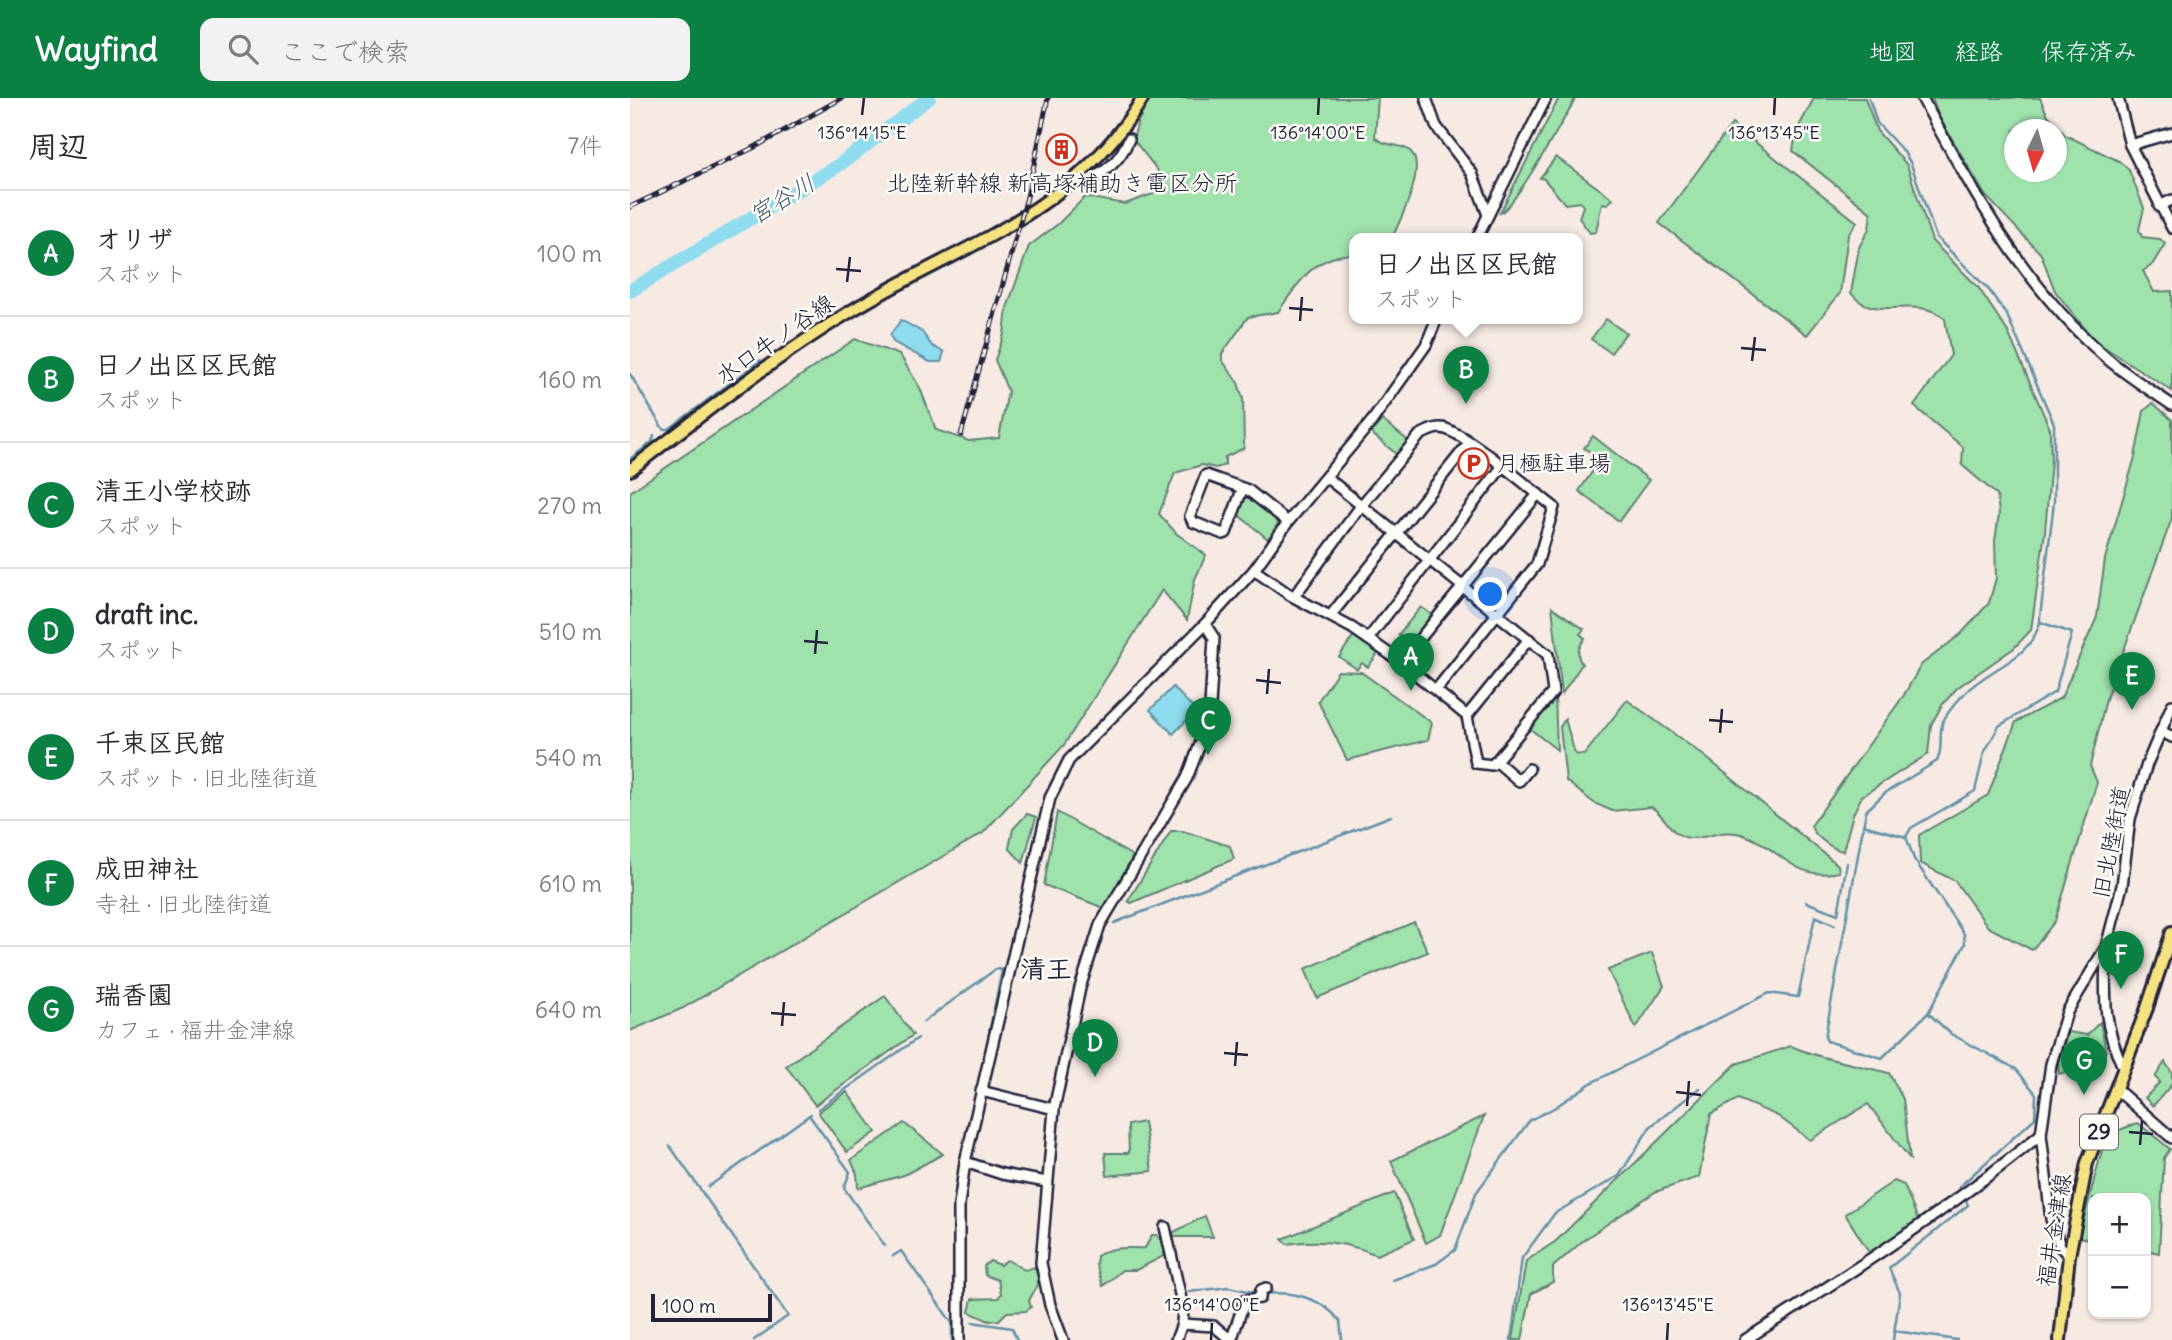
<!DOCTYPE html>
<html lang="ja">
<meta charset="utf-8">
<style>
body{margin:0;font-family:Delius,"Klee One",sans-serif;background:#f2f2f3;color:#2b2b33}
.controls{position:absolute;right:21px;bottom:21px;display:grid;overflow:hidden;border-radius:14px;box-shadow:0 2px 5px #0004}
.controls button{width:63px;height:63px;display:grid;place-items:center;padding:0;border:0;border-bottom:2px solid #e1e1e2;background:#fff;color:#2b2b33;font:35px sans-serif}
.compass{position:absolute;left:1374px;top:21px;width:63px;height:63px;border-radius:50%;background:#fff;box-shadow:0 2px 5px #0004;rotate:185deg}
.scale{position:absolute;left:21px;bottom:18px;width:121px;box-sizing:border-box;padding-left:7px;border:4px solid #22223b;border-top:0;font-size:19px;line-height:24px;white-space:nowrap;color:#22223b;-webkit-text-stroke:5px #fdfcf7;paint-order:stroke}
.you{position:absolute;left:861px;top:497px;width:24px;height:24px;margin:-18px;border:5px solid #fff;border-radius:50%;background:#1a73e8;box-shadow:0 0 0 10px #1a73e833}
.badge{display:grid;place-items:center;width:46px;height:46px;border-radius:50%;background:#0b8043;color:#fff;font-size:23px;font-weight:700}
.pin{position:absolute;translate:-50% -58px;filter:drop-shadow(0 2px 4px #0008)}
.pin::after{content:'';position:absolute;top:37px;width:24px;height:21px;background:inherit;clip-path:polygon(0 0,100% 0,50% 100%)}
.popup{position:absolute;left:719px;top:135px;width:234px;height:91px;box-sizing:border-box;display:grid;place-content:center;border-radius:14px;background:#fff;filter:drop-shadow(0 2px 5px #0005);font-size:23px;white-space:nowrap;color:#7c7c81}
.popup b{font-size:26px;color:#2b2b33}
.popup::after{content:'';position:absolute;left:50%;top:100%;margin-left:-14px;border:14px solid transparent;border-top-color:#fff}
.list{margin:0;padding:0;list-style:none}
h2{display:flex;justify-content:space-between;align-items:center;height:91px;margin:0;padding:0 28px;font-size:30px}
h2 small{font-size:23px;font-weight:400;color:#7c7c81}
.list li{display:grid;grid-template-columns:46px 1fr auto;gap:21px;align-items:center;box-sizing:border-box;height:126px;padding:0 28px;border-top:2px solid #e1e1e2}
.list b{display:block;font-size:26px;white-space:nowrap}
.list p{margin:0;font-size:23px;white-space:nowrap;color:#7c7c81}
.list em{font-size:23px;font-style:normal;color:#7c7c81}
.icon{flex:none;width:38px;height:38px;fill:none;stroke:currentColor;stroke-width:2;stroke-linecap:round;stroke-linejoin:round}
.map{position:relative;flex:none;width:1542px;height:1242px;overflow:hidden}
header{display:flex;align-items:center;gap:42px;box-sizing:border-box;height:98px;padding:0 35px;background:#0b8043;color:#fff}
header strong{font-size:33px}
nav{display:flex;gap:38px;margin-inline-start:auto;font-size:24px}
.search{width:490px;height:63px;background:#f2f2f3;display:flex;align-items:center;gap:18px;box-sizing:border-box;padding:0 24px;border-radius:14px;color:#7c7c81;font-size:26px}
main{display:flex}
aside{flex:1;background:#fff}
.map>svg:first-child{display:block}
.green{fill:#a0e2ac;stroke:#618274;stroke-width:2;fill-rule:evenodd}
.water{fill:#8edcee;stroke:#6392a6;stroke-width:2}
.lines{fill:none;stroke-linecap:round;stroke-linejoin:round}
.stream{stroke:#6392a6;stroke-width:2.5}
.river{stroke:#8edcee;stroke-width:14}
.minor-casing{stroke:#22223b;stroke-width:14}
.major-casing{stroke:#22223b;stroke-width:16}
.minor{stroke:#fdfcf7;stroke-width:9}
.major{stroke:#f5e382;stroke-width:10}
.rail-casing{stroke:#22223b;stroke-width:5}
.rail{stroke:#fdfcf7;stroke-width:2.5;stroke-dasharray:8;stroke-linecap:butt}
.ticks{fill:none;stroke:#22223b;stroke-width:2.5}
.labels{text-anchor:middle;stroke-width:5;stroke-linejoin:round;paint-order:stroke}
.shield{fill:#fdfcf7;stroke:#646373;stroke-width:2}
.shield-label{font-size:21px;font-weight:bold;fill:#22223b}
.poi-label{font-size:23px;fill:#22223b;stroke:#fdfcf7}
.street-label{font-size:23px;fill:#22223b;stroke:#fdfcf7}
.water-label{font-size:24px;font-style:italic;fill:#425a71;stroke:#fdfcf7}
.quarter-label{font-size:26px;font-weight:bold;fill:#22223b;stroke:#fdfcf7}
.ticks-label{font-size:18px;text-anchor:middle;fill:#22223b;stroke:#fdfcf7;stroke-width:5;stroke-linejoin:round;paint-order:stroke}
</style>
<header>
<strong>Wayfind</strong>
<div class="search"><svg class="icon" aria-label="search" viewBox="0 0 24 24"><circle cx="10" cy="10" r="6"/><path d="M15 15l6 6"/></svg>ここで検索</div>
<nav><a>地図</a><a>経路</a><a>保存済み</a></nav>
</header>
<main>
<aside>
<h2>周辺<small>7件</small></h2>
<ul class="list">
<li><span class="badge">A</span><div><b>オリザ</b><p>スポット</p></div><em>100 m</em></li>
<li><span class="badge">B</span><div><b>日ノ出区区民館</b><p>スポット</p></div><em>160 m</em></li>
<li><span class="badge">C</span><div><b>清王小学校跡</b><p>スポット</p></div><em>270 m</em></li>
<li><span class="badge">D</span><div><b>draft inc.</b><p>スポット</p></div><em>510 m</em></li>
<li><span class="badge">E</span><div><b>千束区民館</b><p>スポット · 旧北陸街道</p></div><em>540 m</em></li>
<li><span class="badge">F</span><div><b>成田神社</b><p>寺社 · 旧北陸街道</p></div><em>610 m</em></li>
<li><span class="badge">G</span><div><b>瑞香園</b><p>カフェ · 福井金津線</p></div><em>640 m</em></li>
</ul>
</aside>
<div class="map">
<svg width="1542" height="1242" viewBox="0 0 1542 1242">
<rect width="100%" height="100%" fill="#f6eae3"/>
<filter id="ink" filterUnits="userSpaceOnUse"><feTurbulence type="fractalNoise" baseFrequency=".0143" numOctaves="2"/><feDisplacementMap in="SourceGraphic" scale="14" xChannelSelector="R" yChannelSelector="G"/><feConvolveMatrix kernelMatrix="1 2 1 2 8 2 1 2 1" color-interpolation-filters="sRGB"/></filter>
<g filter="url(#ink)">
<!-- green -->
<g class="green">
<path d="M 521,0 L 748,0 L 745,39 C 754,49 770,45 780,53 C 798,68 770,123 762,140 L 724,140 L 724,156 C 684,157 669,184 648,214 L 618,219 L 592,256 L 592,262 L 608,285 L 613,300 L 614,350 L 595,359 L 595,367 L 586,370 L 572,367 L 545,375 L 529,416 L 547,436 L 576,457 L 565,481 L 557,522 L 532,492 L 434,647 L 353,735 L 53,910 L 0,933 L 0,394 L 225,241 L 270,257 L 290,290 L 306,332 L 339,343 L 369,340 L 378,293 L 365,262 L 374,236 L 377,210 L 399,148 L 428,126 L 455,99 L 495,106 L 523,96 L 528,73 L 503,41 L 508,23 Z"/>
<path d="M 929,0 L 946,0 C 935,19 884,110 870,115 Z"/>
<path d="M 1184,0 L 1235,0 L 1247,33 L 1277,67 L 1302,143 L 1348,189 L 1378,234 L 1420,331 L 1421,362 L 1415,434 L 1401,532 L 1384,550 L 1327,590 L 1312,607 L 1301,627 L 1298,656 L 1232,698 L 1223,716 L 1213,753 C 1202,751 1184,738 1181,728 L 1274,597 L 1291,567 L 1331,536 L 1359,505 L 1366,480 L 1365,443 L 1369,416 L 1367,397 L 1332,367 L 1333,349 L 1284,308 L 1321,257 L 1315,221 C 1288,195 1244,226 1221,195 L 1229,149 L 1239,131 L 1241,115 L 1163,53 L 1166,34 Z"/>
<path d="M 1302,0 L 1410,0 L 1417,16 L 1435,37 L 1489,63 L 1499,72 L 1514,110 L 1509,132 L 1512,139 L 1530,141 L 1535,146 L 1522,167 L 1513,173 L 1524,194 L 1542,193 L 1542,293 L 1465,243 L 1425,193 L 1411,156 L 1355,97 L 1309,19 ZM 1384,32 L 1426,32 L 1426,74 L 1384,74 Z"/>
<polygon points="1102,26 1227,124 1218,137 1210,195 1177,237 1029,125"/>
<polygon points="926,59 983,101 977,106 972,105 966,134 960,135 949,120 953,108 950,104 935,106 914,81 910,80"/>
<polygon points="976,221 996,235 981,255 961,241"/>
<polygon points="1523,305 1542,322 1542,420 1476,601 1460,668 1467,684 1425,823 1402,852 1358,829 1325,783 1290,765 1289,737 1358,697 1386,624 1431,600 1467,519 1475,461 1505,359 1514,313"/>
<polygon points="752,322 781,345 770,359 741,335"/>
<polygon points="963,338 1019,382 989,423 949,393 971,361 954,350"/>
<polygon points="619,397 650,422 638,441 606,415 612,398"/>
<polygon points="791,509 805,519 782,548 768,537"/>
<path d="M 922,509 L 954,531 L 950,536 L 955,540 C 949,549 945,556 952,566 L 932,596 Z"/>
<polygon points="724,537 749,554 738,569 732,565 727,571 709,559"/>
<polygon points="708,573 731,574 802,625 798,642 717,662 688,603"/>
<polygon points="925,598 927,652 899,630"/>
<path d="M 997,602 L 1073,657 L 1208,767 L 1209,774 C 1162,784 1150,748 1111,736 C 1089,729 1067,748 1048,736 C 1037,729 1033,715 1021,709 L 982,713 L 964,705 L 936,683 L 930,629 L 935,621 L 945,656 L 954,657 Z"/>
<polygon points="427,714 503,758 474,810 414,787"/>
<polygon points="397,716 406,719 393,765 379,750 383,731"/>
<polygon points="541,733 553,733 600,748 604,761 501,805 498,803"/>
<polygon points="784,824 798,854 687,900 675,871"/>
<polygon points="1022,855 1034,888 1006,930 978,872"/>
<polygon points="255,898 283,937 185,1007 156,968"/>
<polygon points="1470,924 1476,953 1469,970 1447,970 1429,976 1428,963 1438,934 1457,937"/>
<path d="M 1161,948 C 1193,962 1226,966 1259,975 L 1273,1001 L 1280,1061 L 1238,1006 L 1180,1042 L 1148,1018 L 1108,1001 L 1081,1016 L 1069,1079 L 1025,1094 L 955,1141 L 923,1169 L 923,1184 L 901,1196 L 892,1242 L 883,1242 L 896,1163 L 926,1143 L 1106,966 Z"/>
<polygon points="1535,964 1542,975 1542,986 1523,1008 1515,1000 1530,984 1525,979"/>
<polygon points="217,994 246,1034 217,1054 188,1014"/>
<polygon points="854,1018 810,1137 796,1145 761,1063"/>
<polygon points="514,1024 522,1073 477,1078 475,1055 499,1055 498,1027"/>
<polygon points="274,1025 313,1056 274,1077 228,1090 227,1076 221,1062"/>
<polygon points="1508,1025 1540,1051 1534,1060 1529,1155 1516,1152 1516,1100 1463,1100 1463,1142 1449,1139 1476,1037"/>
<polygon points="1264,1083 1274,1087 1288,1122 1241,1157 1215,1116"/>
<path d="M 764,1095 L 784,1141 L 747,1157 C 717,1144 689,1141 657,1146 L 652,1141 Z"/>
<polygon points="575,1118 583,1139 546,1139 542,1135"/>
<path d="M 522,1137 L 527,1137 L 534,1147 L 534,1158 L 506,1172 L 492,1172 L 473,1188 L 466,1167 L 467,1158 C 483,1147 497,1151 515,1150 Z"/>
<path d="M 377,1162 L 395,1172 L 405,1169 C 412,1191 406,1186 399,1203 L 401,1209 L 396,1213 L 377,1214 L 369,1222 L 359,1223 L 339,1214 L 342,1201 L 368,1200 L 371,1196 L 368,1182 L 355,1177 L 354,1168 L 360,1163 L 370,1167 Z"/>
</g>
<!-- water -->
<g class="water">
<polygon points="271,222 292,234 302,248 314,254 311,264 300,264 263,244 260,237"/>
<polygon points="543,589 566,613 543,636 520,612"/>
</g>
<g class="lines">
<!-- stream -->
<g class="stream">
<polyline points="1239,0 1247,25 1274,54 1281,66 1306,139 1359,192 1377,217 1424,326 1424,404 1410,519 1410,524 1442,535 1425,594 1369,628 1354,655 1345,693 1281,730 1276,739 1284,761 1334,836 1335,846 1298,915 1321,936 1386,971 1406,996 1405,1020 1329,1089 1331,1093"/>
<polyline points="0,276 33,331 39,331 131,262"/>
<polyline points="0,361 22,344 24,338"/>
<polyline points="1233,727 1276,739"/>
<polyline points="1176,804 1208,816 1217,765"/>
<polyline points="484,825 761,718"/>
<path d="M 1298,915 L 1252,960 L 1197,943 L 1195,939 L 1236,713 L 1255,695 L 1307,663 C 1313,653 1309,638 1312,626 C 1315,617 1327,603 1334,596 C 1359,569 1400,563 1410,524"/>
<polyline points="293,924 366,871 372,872 347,994"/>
<polyline points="188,1011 288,940"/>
<polyline points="179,1017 220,1074 214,1090 255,1148"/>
<polyline points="40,1048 158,1218 124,1242"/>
<polyline points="78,1089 181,1016"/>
<polyline points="325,1103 328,1083"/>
<polyline points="263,1158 271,1153 322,1225 322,1242"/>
<polyline points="763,1182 806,1166 825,1152 846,1095 900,1022 924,1010 961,985 1139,895 1168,899 1185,818 1205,827"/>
<polyline points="559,1194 598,1189 628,1195"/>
<path d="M 635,1196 C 663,1193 692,1200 710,1223 L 712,1242"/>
<polyline points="342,1224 382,1230 387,1242"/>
<polyline points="1265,1233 1327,1242"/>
<polyline points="881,1242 892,1160 925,1115 989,1078 1020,1029 1070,990"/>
<polyline points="1263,1242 1270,1195 1259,1170 1338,1107 1334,1099"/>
</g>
<!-- river -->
<polyline class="river" points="0,193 209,67 299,0"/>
<defs>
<g id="minor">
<polyline points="796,0 806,28 842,75 858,117"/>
<path d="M 1292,0 C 1342,92 1393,187 1473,257 C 1494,276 1519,291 1542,307"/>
<polyline points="1488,0 1500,47 1542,130"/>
<polyline points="1500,47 1542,35"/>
<path d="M 445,82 L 455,84 C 476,74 490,63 499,41"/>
<polyline points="1529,108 1542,102"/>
<polyline points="847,140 916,0"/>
<polyline points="612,392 596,435 593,436 563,424 560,418 576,377 618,392 658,424"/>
<polyline points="624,472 660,497 722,530 771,564 837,618 846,665 862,667 866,663 923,594 918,557 696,379"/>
<path d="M 665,497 L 731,408 L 790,337 C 798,333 807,328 816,331 C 845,342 898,389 924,409 L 907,466 L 806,592"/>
<polyline points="701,517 839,345"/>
<polyline points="738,541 872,369"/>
<polyline points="771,564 908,396"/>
<polyline points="837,618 899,541"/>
<polyline points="1531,633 1542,639"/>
<polyline points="866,663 889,683 899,671"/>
<path d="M 1476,852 C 1475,899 1472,925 1493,969"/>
<polyline points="1486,991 1542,1040"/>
<polyline points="351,993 424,1011"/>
<polyline points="335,1064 372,1076 417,1084"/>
<polyline points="535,1129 553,1210 552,1226 546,1242"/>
<polyline points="1439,1158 1430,1148 1421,1121 1411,1036 1421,966 1437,914 1476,849 1492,788 1500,721 1517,666 1542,607"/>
<polyline points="552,1226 584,1228 601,1242"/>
<polyline points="602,1240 615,1202 630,1200 631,1192 636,1190"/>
<polyline points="329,1242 329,1107 335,1064 420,700 439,662 575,526 624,472 658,424 742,323 796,247 807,220"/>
<polyline points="433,1242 420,1207 411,1165 424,1011 450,890 470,827 557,680 574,636 580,608 584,540 575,526"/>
<path d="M 1115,1242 C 1217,1177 1318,1113 1411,1036"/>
</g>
<g id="major">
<path d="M 0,372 C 71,317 144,260 221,213 C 333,145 439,120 513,0"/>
<polyline points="1430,1242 1439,1158 1457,1065 1517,910 1542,834"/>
</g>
</defs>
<!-- minor casing -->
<use href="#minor" class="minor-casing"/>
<!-- major casing -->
<use href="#major" class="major-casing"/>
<!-- minor -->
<use href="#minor" class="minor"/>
<!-- major -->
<use href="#major" class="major"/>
<defs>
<g id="rail">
<polyline points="0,109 125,49 212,0"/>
<polyline points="331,337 397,99 418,0"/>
</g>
</defs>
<!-- rail casing -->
<use href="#rail" class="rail-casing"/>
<!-- rail -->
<use href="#rail" class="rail"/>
</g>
</g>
<!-- ticks -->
<path class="ticks" d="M 232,17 L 234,0M 688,17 L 689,0M 1144,17 L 1145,0M 206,171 L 231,173M 217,184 L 220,159M 659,210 L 683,212M 670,223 L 672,199M 1111,250 L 1136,252M 1122,263 L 1125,239M 174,543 L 198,545M 185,556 L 187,532M 626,582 L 651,585M 637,596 L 639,571M 1079,622 L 1103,624M 1090,635 L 1092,611M 141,915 L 166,917M 152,928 L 154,904M 594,955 L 618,957M 605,968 L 607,944M 1046,994 L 1071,997M 1057,1008 L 1059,983M 1499,1034 L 1523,1036M 1510,1047 L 1512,1023M 581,1242 L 582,1225M 1037,1242 L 1038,1225"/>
<!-- icons -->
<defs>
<symbol id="building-ring" viewBox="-11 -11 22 22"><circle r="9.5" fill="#fdfcf7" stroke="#c8321e" stroke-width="1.5"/><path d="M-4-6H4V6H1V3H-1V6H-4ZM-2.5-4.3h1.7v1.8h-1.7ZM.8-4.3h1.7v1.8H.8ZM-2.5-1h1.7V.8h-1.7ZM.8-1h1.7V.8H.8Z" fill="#c8321e"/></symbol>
<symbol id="parking-ring" viewBox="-11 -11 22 22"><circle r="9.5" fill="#fdfcf7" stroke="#c8321e" stroke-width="1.5"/><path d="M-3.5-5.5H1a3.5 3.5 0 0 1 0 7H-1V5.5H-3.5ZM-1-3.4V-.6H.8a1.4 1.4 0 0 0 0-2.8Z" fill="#c8321e"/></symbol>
</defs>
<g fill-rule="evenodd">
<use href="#building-ring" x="414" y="34" width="35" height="35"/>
<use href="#parking-ring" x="826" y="348" width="35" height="35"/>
</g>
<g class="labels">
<!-- shield labels -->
<rect class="shield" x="1450" y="1016.5" width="38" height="35" rx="5"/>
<g class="shield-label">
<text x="1469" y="1041">29</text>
</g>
<!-- poi labels -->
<g class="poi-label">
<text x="432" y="93">北陸新幹線 新高塚補助き電区分所</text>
<text x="866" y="373" text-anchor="start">月極駐車場</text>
</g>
<!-- street labels -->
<g class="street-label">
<text transform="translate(145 241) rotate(-35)" y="8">水口牛ノ谷線</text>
<text transform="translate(1481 744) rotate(-79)" y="8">旧北陸街道</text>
<text transform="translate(1424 1132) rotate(-81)" y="8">福井金津線</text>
</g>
<!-- water labels -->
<g class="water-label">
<text transform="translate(152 101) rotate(-31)" y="8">宮谷川</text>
</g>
<!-- quarter labels -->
<g class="quarter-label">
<text x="416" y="880">清王</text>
</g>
</g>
<g class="ticks-label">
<text x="232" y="41">136°14'15"E</text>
<text x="688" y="41">136°14'00"E</text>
<text x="1144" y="41">136°13'45"E</text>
<text x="582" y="1213">136°14'00"E</text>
<text x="1038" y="1213">136°13'45"E</text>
</g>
</svg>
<div class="controls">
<button>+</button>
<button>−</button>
</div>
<svg class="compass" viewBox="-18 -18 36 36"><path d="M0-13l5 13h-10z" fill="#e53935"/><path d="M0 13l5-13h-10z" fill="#7c7c81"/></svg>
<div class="scale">100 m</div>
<div class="you"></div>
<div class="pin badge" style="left:781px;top:593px">A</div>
<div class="pin badge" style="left:836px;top:306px">B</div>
<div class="popup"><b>日ノ出区区民館</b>スポット</div>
<div class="pin badge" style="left:578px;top:657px">C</div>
<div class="pin badge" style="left:465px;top:979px">D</div>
<div class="pin badge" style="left:1502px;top:612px">E</div>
<div class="pin badge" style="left:1491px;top:891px">F</div>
<div class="pin badge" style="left:1454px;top:997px">G</div>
</div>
</main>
